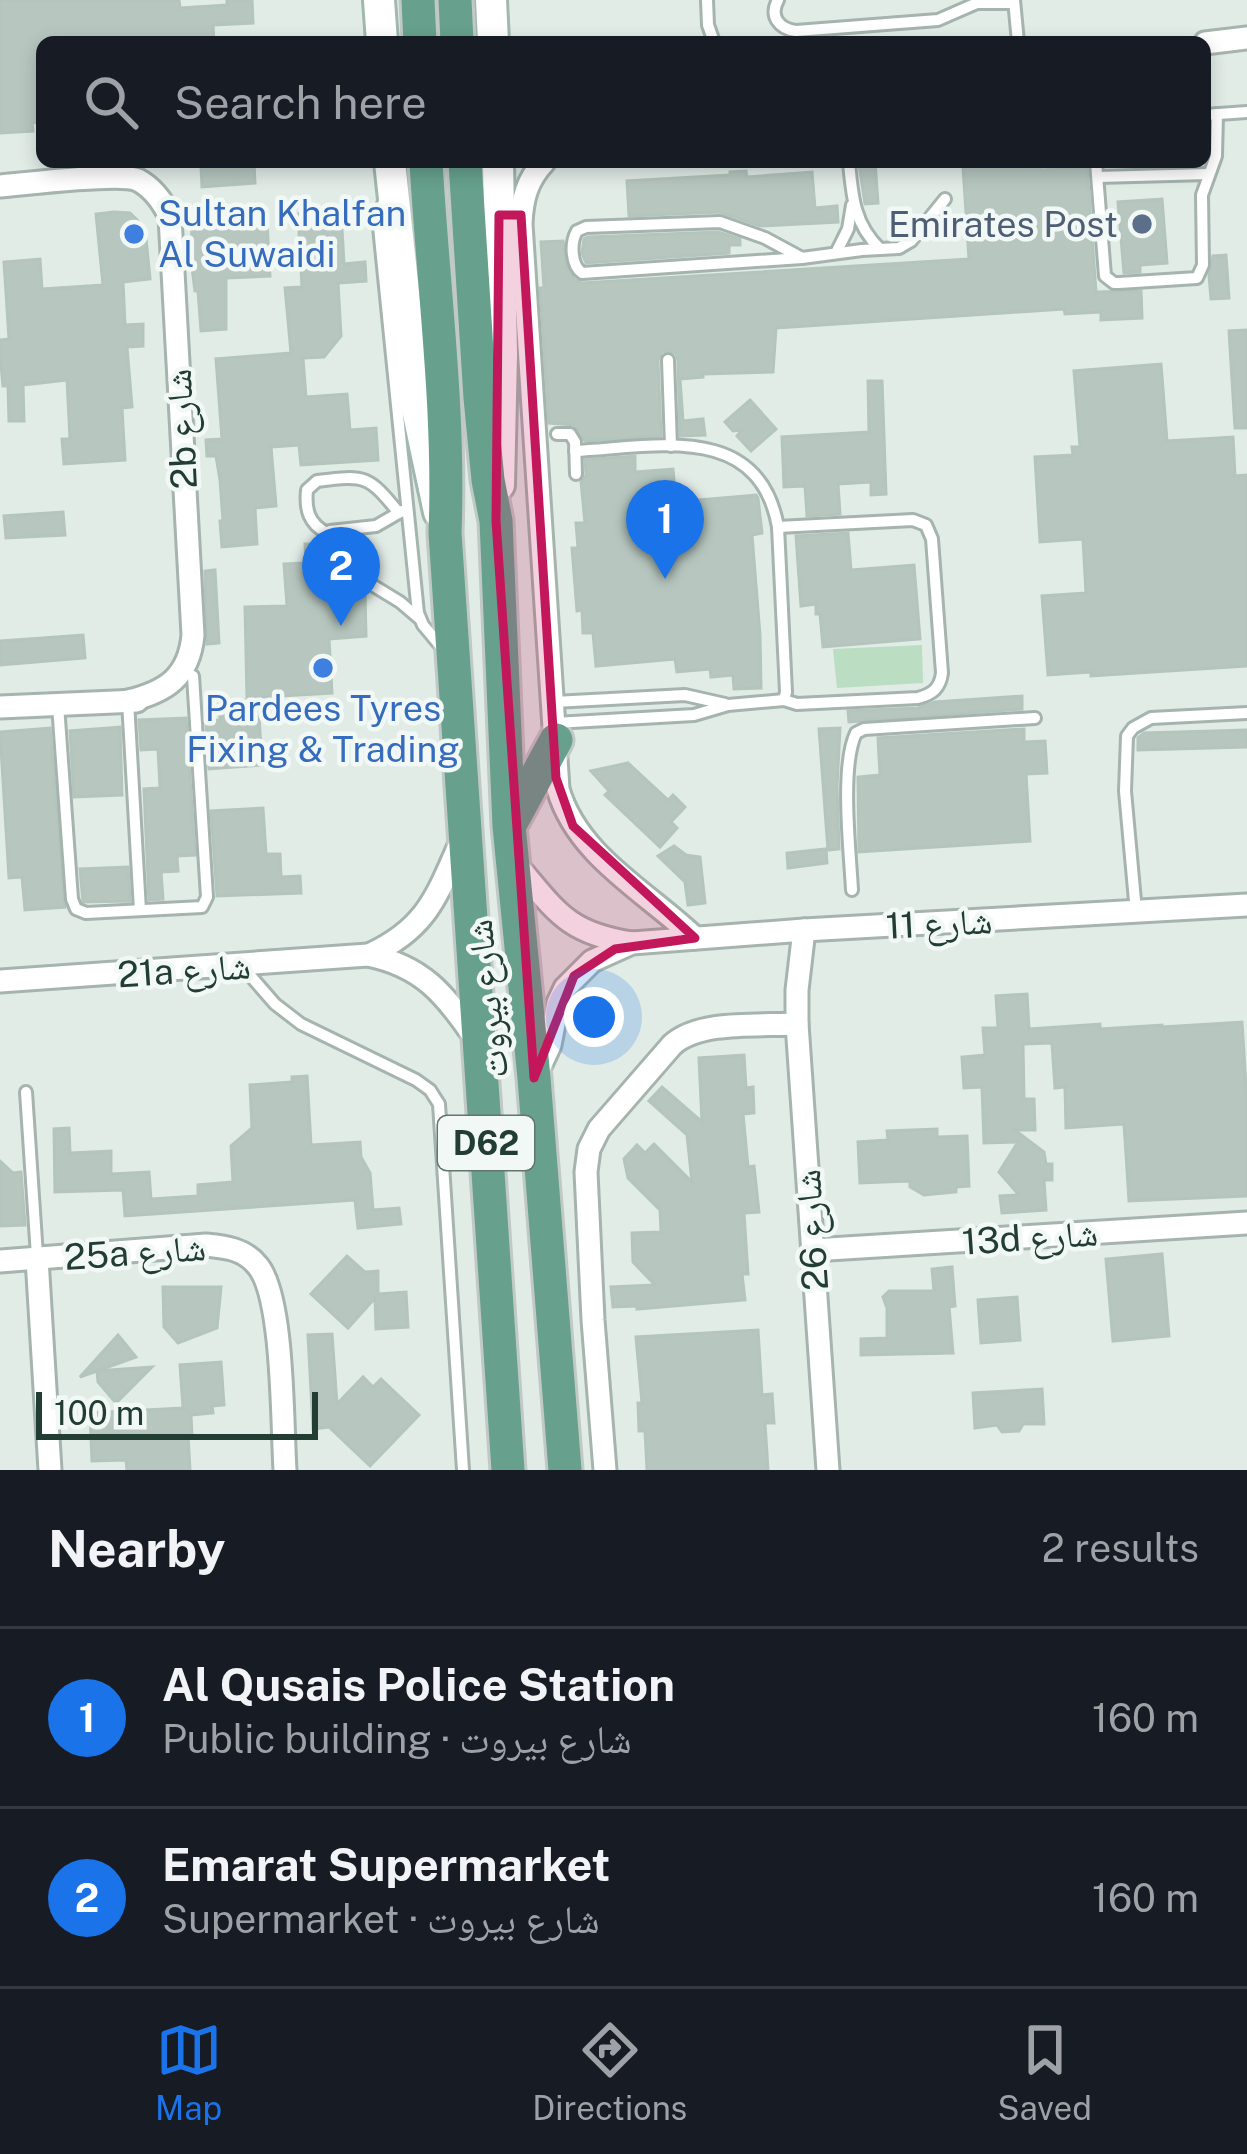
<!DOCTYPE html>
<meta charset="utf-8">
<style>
body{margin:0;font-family:"Public Sans","Noto Naskh Arabic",sans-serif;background:#20242c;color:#f1f3f6}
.scale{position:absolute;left:36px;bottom:30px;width:282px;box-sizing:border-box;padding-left:12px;border:6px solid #223d34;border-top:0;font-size:33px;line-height:42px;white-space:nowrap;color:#223d34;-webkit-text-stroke:9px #f2f8f5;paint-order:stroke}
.you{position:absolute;left:594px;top:1017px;width:42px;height:42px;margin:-30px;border:9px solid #fff;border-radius:50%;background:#1a73e8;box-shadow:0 0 0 18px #1a73e833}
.badge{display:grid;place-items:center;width:78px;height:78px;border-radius:50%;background:#1a73e8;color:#fff;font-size:39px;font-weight:700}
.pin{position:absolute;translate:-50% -99px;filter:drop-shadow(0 3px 6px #0008)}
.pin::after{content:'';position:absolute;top:63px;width:42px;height:36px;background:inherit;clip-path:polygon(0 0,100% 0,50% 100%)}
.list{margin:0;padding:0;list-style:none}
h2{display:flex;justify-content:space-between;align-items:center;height:156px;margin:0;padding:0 48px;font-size:51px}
h2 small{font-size:39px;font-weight:400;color:#9ea1a6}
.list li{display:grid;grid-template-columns:78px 1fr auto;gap:36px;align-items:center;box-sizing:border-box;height:180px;padding:0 48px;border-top:3px solid #363941}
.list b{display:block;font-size:45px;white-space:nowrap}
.list p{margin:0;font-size:39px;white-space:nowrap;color:#9ea1a6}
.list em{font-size:39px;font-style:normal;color:#9ea1a6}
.icon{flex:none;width:66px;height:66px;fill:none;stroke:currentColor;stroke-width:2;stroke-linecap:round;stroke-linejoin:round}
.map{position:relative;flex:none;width:1247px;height:1470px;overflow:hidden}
.search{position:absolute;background:#171b24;box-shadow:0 6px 18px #0003;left:36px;right:36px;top:36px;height:132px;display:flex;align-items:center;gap:30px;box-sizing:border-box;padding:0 42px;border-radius:18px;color:#9ea1a6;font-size:45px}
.sheet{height:516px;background:#171b24}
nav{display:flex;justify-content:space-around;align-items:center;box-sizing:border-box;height:168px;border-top:3px solid #363941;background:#171b24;font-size:33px;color:#9ea1a6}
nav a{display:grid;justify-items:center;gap:6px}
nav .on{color:#1a73e8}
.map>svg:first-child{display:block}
.park{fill:#bbddc2}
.building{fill:#b7c7c0;stroke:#b4c5bd;stroke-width:3}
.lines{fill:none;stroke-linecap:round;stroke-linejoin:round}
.service-casing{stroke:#a5b4ae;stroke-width:16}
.minor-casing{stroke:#a5b4ae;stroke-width:27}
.secondary-casing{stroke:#a0b8ae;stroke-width:36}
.primary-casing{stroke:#c1c9c6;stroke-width:39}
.service{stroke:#fff;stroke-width:10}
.minor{stroke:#fff;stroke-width:21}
.secondary{stroke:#fff;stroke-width:30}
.primary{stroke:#67a18e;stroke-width:33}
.marked{fill:#c2185b;fill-opacity:0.2;stroke:#c2185b;stroke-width:9;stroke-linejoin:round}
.service-dot{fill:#5c6f8a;stroke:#f2f8f5;stroke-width:4.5}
.shop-dot{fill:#3f7fe0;stroke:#f2f8f5;stroke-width:4.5}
.labels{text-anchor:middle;stroke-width:9;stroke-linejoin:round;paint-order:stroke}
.shield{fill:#f2f8f5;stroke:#60756e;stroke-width:3}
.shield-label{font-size:33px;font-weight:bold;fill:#223d34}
.shop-label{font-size:36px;fill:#366cbe;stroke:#f2f8f5;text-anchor:start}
.service-label{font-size:36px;fill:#4e5e75;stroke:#f2f8f5;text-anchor:end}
.street-label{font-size:36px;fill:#223d34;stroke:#f2f8f5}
</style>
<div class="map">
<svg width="1247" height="1470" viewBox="0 0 1247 1470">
<rect width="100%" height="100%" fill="#e2ece7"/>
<!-- park -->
<polygon class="park" points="922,645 923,683 837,688 833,649"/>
<!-- building -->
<g class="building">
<polygon points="0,0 179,0 180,8 227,5 227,0 252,0 253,23 213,25 214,42 186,42 186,38 145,42 42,42 42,122 32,123 33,131 0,133"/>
<polygon points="875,162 878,203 865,204 859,164"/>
<polygon points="1040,162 1040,170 1087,167 1096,292 1141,291 1142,318 1101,320 1101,312 1065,314 1064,309 776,328 773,372 703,374 703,377 680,379 683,421 703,419 705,435 680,436 678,360 676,354 669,350 662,352 658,360 661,436 585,441 574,425 549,423 540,288 544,288 541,242 563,241 567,268 575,280 582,283 969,259 963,167"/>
<polygon points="254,163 255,183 202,187 201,166"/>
<polygon points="746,171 747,177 812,172 815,208 837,206 838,222 760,226 720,212 629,216 627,181 730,175 730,172"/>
<polygon points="1162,199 1167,263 1140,265 1140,272 1124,273 1118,202"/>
<polygon points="114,212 130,213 145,228 150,279 123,282 125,325 143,324 143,346 127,347 132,407 122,408 125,460 64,464 62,439 70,439 67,380 23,385 24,421 9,421 8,386 3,386 0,354 0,340 9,339 4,262 40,259 42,289 103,285 96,214"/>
<polygon points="341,212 344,264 365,262 366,281 338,283 341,336 324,357 303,358 306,397 347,394 350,430 376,428 378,460 301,465 299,445 271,447 276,506 255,508 257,544 222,547 220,521 223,521 220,480 216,456 207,456 206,440 222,439 216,359 291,353 285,288 302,287 298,214"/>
<polygon points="267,221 270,276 226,278 226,329 201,331 198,291 195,291 191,260 192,225"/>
<polygon points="718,232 740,239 740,245 729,245 729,253 586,263 582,253 584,239 588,237"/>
<polygon points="1226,255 1229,298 1211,299 1209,275 1213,256"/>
<polygon points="1247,330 1247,428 1235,428 1229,331"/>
<polygon points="1161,364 1167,441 1233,437 1235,476 1247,475 1247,666 1091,676 1091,672 1048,675 1042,596 1086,593 1083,539 1040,542 1035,457 1073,455 1072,447 1080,447 1074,371"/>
<polygon points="868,381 882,381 886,494 871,495 871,482 838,484 840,514 807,516 805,486 784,487 782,437 869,432"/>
<polygon points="750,400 776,429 751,451 737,436 742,430 733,431 725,422"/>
<polygon points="635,456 635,472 673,469 676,502 756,495 758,498 762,533 752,535 760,635 761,688 734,689 733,675 711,677 710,669 677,672 675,659 596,666 593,633 583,633 582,610 577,611 572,548 578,548 576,523 585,523 581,482 586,475 585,460"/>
<polygon points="63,512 65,535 6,538 4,516"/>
<polygon points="848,533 851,570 914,565 920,639 823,647 820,614 816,614 816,604 801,606 796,536"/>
<polygon points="362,541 363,570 356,574 354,581 365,592 366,636 329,639 332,693 247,698 245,607 287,606 284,564 306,563 305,544 317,544 321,551 328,553 335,549 337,542"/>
<polygon points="215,570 219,643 207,644 205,571"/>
<polygon points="83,635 85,658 1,665 0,641"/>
<polygon points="1022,696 1022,709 849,722 848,711 918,708 935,702"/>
<polygon points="258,700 262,765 209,769 206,721 220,720 219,701"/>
<polygon points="186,718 195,855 177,856 178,871 161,872 163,899 149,900 144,789 160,788 158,749 141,750 139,720"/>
<polygon points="120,727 122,795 74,797 70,731"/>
<polygon points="50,728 65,907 25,910 22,877 9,878 0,732"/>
<polygon points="840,728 837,787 839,849 828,850 819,729"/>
<polygon points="1024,729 1024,742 1045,741 1047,773 1026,774 1030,841 859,852 858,777 880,775 878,738"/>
<polygon points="1247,730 1247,747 1138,750 1138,738 1144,733"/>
<polygon points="628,763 668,800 673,795 685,807 671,822 677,828 660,847 605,795 609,791 591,771"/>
<polygon points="263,808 266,854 280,854 281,877 300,876 301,893 217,896 211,811"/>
<polygon points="674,846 686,855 700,857 705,903 688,905 685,882 658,856"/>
<polygon points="826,849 827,863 788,868 787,853"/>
<polygon points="128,867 130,901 83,902 80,869"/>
<polygon points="1027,994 1029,1029 1100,1024 1100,1029 1162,1025 1162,1027 1242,1022 1247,1104 1247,1196 1129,1201 1124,1124 1066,1128 1065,1087 1055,1088 1052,1043 1023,1044 1024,1099 1034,1099 1035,1130 1015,1130 1044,1152 1046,1164 1052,1164 1052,1180 1044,1180 1046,1210 1002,1213 1000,1196 1019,1195 999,1172 1018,1142 984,1143 982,1087 964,1088 962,1057 985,1055 983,1028 998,1028 996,996"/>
<polygon points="744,1055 746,1088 753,1087 754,1113 743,1114 748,1167 754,1166 759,1212 744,1213 748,1274 742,1274 745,1300 637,1309 637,1306 613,1307 611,1287 655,1285 633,1262 632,1233 661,1232 660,1210 628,1178 624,1159 637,1145 645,1153 654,1144 692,1182 687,1135 649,1101 662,1087 702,1122 699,1058"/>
<polygon points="307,1076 311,1145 360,1142 361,1157 370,1173 373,1210 399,1208 401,1224 358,1228 355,1200 125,1216 123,1190 55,1192 54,1129 69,1128 70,1153 111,1151 111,1174 149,1172 151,1199 198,1196 198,1185 233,1182 231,1146 252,1128 250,1085 292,1082 292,1077"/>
<polygon points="937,1129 937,1137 967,1136 969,1186 956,1187 956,1192 924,1195 910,1187 910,1181 860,1183 858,1142 888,1140 887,1131"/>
<polygon points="0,1161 13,1173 21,1172 25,1225 0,1226"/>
<polygon points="1162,1254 1169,1336 1113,1341 1106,1259"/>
<polygon points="347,1256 365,1272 378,1271 378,1294 406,1292 408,1327 376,1329 375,1298 348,1328 311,1294"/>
<polygon points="952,1267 955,1306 949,1307 953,1353 861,1355 861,1339 887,1338 887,1308 883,1297 889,1291 934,1291 932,1269"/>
<polygon points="163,1287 221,1287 217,1328 178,1343 164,1327"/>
<polygon points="1017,1297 1020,1340 981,1343 978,1300"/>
<polygon points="758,1330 762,1395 772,1394 774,1423 765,1423 768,1470 647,1470 645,1431 639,1431 638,1403 642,1403 636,1337"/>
<polygon points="332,1334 337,1404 363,1377 373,1387 381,1379 419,1415 370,1466 329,1427 313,1429 308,1335"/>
<polygon points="118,1335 136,1357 80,1377"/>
<polygon points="221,1362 224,1405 212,1406 213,1413 191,1415 192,1435 188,1435 190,1470 127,1470 126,1460 92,1461 90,1413 183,1408 180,1365"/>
<polygon points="152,1367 116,1403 98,1382 97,1371"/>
<polygon points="1042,1389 1044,1424 1023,1424 1019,1431 1002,1432 997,1425 975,1428 973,1393"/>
</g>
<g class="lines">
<defs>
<g id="service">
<polyline points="707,0 708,25 714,42"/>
<path d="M 778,0 C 769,16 779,29 796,31 L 938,20 L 977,3 L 1014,3"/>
<polyline points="1014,0 1018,42"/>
<polyline points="1205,115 1247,112"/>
<path d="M 849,162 C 852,196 854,224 880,249"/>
<polyline points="1096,162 1105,276 1114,283 1119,283 1197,278 1203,265 1202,195 1216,156 1217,114"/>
<polyline points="1098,177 1208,174"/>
<polyline points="385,199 379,214 379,227 418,613 423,625 443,649"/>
<polyline points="836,253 848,229 852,205"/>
<path d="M 802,258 L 582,273 C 571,265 570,243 577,231 L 586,227 L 720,222 L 765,238 L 802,258 L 862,250 L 899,248 L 911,241 L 945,199"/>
<polyline points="668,360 671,446"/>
<polyline points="557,434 570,434 575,442 576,474"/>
<path d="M 575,451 C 655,447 759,421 778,527 L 786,692 L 784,700"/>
<path d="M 327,533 C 309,524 305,510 307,490 L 317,481 C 366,475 368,475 399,513"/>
<polyline points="327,543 327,534 330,531 376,526 402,511"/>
<polyline points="364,580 400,602 420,619"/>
<polyline points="128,701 140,910"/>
<polyline points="554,702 685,695 725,704"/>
<polyline points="58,705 72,899 76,909 86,913 202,907 207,897 193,676"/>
<path d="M 555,723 L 694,715 L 728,705 L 784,700 L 797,704 L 918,698 C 933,694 940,688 942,673 L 932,539 L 926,525 L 913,520 L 778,527"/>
<path d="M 852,890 C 850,851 840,766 856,733 L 864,729 L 1035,718"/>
<polyline points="1136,912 1125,791 1127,736 1133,728 1151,718 1247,713"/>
<polyline points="242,966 275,1004 301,1024 416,1080 430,1090 439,1104 463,1470"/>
<polyline points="26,1092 37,1256"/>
</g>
<g id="minor">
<polyline points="1205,43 1247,38"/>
<path d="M 544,162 C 527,180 522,199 521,224 L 558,789 C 577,856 647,892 695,938"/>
<path d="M 0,186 C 26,184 119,172 138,180 C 153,188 163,202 170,217 L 193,635 C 189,677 166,692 128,701"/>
<polyline points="0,707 137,701"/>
<path d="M 514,862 C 555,909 565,933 632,943"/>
<polyline points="804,930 797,990 797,1024 828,1470"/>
<path d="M 369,955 C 428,928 437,895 462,839"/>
<path d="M 0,981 L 368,955 C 422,966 445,994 475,1038"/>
<polyline points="536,1075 550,1045 558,1003 565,988 592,961 632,943 804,930 1247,905"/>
<polyline points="813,1250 1247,1223"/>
<polyline points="37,1259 50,1470"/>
<path d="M 0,1261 L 206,1245 C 226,1247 244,1249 257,1265 C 284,1295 282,1425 285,1470"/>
<path d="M 605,1470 L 593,1320 L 586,1172 L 589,1149 L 599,1129 L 672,1045 C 699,1020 760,1026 797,1024"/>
</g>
<g id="secondary">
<polyline points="379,0 382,42"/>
<polyline points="491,0 493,42"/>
<polyline points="390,162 416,404 439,512"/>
<polyline points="498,162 502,354 499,485"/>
</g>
<g id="primary">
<polyline points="418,0 420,42"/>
<polyline points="455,0 457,42"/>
<path d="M 426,162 C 433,286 450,409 445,533 L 508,1470"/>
<polyline points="465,162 480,398 488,480 496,521 509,826 534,1078 565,1470"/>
<polyline points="510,825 556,740"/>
</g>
</defs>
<!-- service casing -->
<use href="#service" class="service-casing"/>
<!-- minor casing -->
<use href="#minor" class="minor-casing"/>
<!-- secondary casing -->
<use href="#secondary" class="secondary-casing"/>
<!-- primary casing -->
<use href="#primary" class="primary-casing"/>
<!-- service -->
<use href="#service" class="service"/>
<!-- minor -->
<use href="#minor" class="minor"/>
<!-- secondary -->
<use href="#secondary" class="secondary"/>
<!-- primary -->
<use href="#primary" class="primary"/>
</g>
<!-- marked area -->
<path class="marked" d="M 499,215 L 521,215 L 556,778 L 573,826 L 695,938 L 615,949 L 574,976 L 534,1078 L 496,521 Z"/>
<!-- markers -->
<circle class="service-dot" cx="1142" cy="224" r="12"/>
<g class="shop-dot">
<circle cx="134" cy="234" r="12"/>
<circle cx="323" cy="668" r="12"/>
</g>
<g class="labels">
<!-- shield labels -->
<rect class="shield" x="438" y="1116" width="96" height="54" rx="9"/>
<g class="shield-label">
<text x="486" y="1155">D62</text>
</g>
<!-- shop labels -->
<g class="shop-label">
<text x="158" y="226">Sultan Khalfan<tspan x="158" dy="41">Al Suwaidi</tspan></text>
<text x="323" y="721" text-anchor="middle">Pardees Tyres<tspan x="323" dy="41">Fixing &amp; Trading</tspan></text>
</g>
<!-- service labels -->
<g class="service-label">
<text x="1118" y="237">Emirates Post</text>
</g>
<!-- street labels -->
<g class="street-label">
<text transform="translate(181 429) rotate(-93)" y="13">2b شارع</text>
<text transform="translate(939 923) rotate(-3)" y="13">شارع 11</text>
<text transform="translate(184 970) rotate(-4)" y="13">21a شارع</text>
<text transform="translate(487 999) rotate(-96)" y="13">شارع بيروت</text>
<text transform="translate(811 1230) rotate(-94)" y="13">شارع 26</text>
<text transform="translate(1030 1237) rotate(-4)" y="13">13d شارع</text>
<text transform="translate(135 1252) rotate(-4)" y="13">25a شارع</text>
</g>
</g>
</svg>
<div class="scale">100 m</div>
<div class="you"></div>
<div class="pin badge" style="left:665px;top:579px">1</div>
<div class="pin badge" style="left:341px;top:626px">2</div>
<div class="search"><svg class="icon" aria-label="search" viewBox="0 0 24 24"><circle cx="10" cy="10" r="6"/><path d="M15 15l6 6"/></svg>Search here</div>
</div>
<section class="sheet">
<h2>Nearby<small>2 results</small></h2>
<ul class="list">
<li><span class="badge">1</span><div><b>Al Qusais Police Station</b><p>Public building · شارع بيروت</p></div><em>160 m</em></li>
<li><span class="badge">2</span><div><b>Emarat Supermarket</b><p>Supermarket · شارع بيروت</p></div><em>160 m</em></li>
</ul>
</section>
<nav>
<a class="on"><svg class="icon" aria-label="map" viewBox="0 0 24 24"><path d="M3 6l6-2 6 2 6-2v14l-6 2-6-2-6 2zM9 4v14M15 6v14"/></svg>Map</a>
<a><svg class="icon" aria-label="directions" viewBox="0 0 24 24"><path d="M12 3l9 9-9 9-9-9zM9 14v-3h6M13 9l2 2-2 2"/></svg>Directions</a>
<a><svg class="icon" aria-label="saved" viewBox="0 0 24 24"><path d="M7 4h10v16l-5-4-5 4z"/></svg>Saved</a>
</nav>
